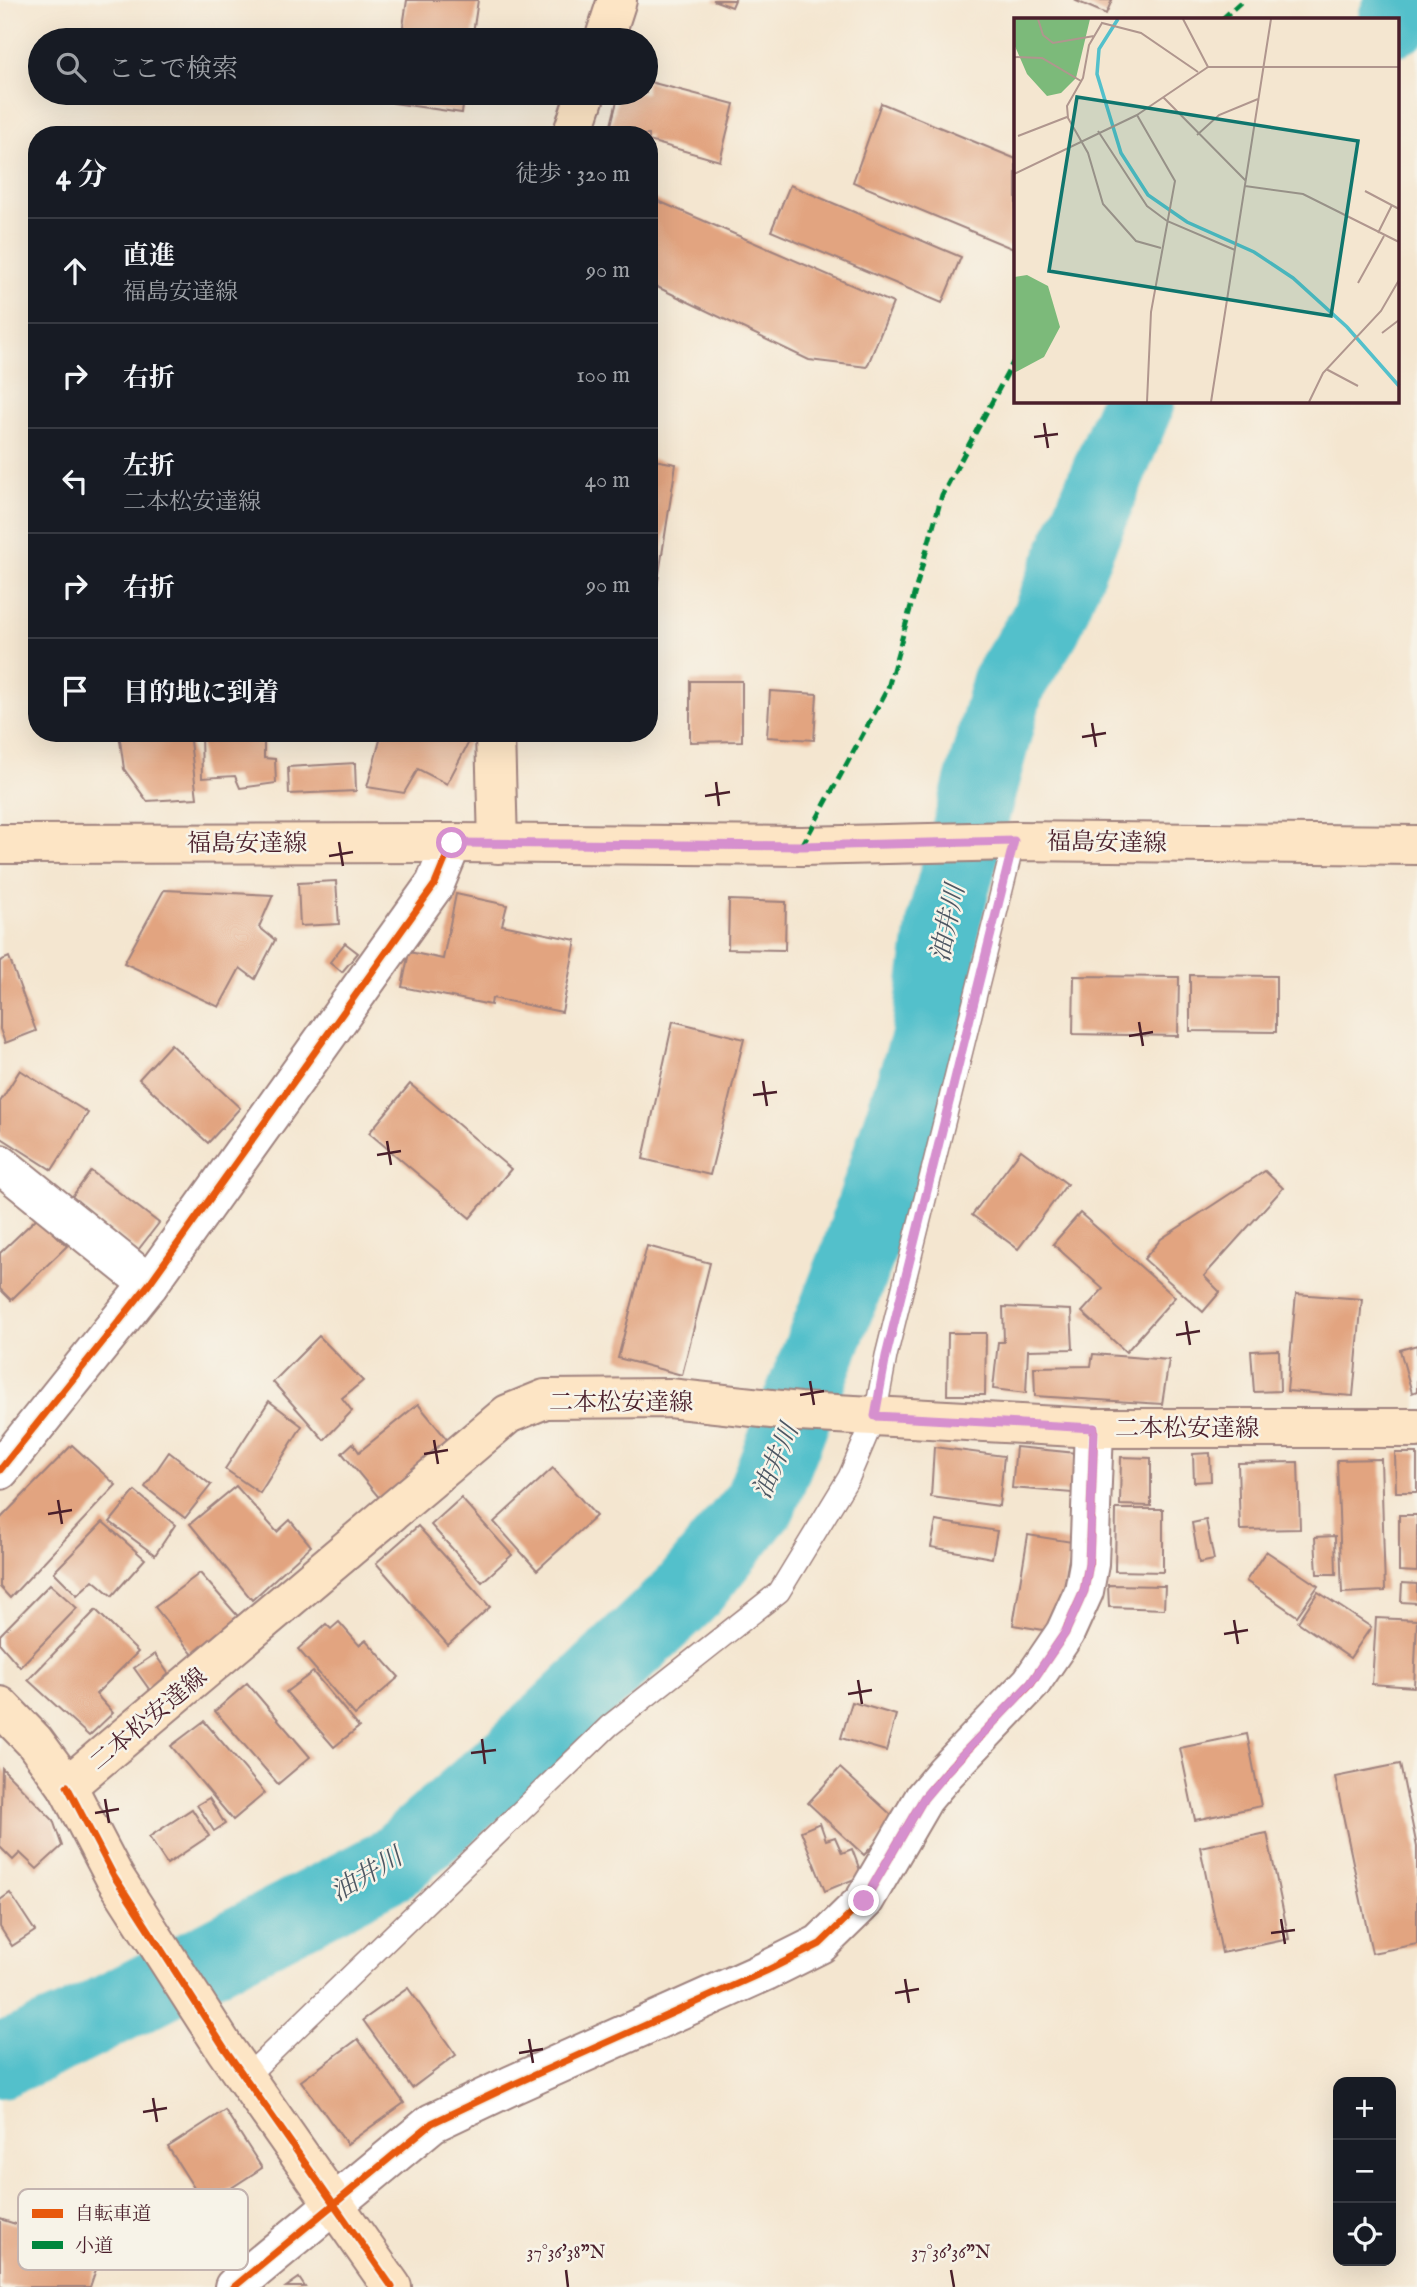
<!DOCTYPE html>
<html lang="ja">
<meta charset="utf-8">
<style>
body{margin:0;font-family:"IM FELL English","Noto Serif JP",serif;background:#242831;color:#f1f3f6}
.controls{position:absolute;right:21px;bottom:21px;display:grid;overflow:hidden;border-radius:14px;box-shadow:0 7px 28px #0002}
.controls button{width:63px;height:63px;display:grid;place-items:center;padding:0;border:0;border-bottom:2px solid #363941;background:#171b24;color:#f1f3f6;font:35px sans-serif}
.stop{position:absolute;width:21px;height:21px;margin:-16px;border:5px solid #d690ce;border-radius:50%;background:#fff}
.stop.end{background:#d690ce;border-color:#fff;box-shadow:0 2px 7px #0008}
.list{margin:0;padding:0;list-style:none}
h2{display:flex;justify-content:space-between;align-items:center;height:91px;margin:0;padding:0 28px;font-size:30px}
h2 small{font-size:23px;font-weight:400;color:#9ea1a6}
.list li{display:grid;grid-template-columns:46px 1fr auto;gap:21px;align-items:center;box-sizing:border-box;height:105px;padding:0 28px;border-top:2px solid #363941}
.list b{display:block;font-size:26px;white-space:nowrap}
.list p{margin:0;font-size:23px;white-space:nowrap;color:#9ea1a6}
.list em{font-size:23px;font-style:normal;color:#9ea1a6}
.icon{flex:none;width:38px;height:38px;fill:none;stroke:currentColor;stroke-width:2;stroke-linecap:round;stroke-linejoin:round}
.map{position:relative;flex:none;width:1417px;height:2287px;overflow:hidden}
.search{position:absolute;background:#171b24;box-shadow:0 7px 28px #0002;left:28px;top:28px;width:630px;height:77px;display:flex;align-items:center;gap:18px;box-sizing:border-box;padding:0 24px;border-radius:38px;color:#9ea1a6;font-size:26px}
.panel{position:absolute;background:#171b24;box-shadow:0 7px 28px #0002;left:28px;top:126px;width:630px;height:616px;border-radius:28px}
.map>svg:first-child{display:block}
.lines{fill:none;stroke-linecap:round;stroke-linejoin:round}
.river{stroke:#53c0cb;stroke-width:74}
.building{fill:#e2a480}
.lane-casing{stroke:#9f827e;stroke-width:24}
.street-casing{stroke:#9f827e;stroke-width:42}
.secondary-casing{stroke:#9f827e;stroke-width:42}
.lane{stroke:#fff;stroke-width:21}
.street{stroke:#fff;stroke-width:38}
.secondary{stroke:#fde5c5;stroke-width:38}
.quiet{stroke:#00873e;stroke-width:5;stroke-dasharray:10 5;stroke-linecap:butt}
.cycleway-casing{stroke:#f7f3e8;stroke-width:11}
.cycleway{stroke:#e8590c;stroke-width:7}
.route{stroke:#d690ce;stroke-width:9}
.ticks{fill:none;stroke:#4a1f2b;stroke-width:2.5}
.labels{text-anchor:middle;stroke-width:5;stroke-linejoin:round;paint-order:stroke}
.street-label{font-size:24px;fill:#4a1f2b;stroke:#f7f3e8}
.water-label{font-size:26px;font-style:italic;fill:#4d5763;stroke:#f7f3e8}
.inset-river{fill:none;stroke:#53c0cb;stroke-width:3.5}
.inset-road{fill:none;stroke:#b0968e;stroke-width:2}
.view{fill:#0f766e;fill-opacity:0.15;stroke:#0f766e;stroke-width:3.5}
.inset-edge{fill:none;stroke:#4a1f2b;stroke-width:3.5}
.key{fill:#f7f3e8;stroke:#c3b3af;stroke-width:2}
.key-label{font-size:19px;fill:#4a1f2b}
.ticks-label{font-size:18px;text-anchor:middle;fill:#4a1f2b;stroke:#f7f3e8;stroke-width:5;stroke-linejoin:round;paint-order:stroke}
</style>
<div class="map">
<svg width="1417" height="2287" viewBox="0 0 1417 2287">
<rect width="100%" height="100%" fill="#f7f3e8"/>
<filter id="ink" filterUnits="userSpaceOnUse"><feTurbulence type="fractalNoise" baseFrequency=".0143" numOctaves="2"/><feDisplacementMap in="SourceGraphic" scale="14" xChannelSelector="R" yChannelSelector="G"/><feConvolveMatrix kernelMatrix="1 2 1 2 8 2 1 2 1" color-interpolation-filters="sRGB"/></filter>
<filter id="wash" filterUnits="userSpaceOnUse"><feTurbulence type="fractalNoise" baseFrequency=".00686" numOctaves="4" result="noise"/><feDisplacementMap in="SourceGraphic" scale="28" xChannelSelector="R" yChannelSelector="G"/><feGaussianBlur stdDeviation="1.57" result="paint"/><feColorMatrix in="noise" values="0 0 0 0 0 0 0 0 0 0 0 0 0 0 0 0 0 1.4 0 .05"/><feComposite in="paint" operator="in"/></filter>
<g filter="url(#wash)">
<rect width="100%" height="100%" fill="#f4e6d0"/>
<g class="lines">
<!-- river -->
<g class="river">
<polyline points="1395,19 1406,0"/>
<polyline points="0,2061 76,2028 391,1865 518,1754 686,1594 760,1503 857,1256 927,1041 944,920 1008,684 1045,625 1138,401"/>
</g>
</g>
<g id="blocks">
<!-- building -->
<g class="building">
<polygon points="407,0 478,0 472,40 401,40"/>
<polygon points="713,0 735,0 732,7"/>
<polygon points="1074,0 1112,0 1106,14"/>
<polygon points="646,81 734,104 720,161 649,141 649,135 630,135 610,129 619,93 646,93"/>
<polygon points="394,93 465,93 462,113 393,103"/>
<polygon points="881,103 1016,159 1016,250 853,182"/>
<polygon points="790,185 961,257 942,303 771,231"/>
<polygon points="649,197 893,303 867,367 809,360 649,283"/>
<polygon points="649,459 676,464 653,613 649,613"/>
<polygon points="690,681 742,681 742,741 690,742"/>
<polygon points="770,691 817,694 814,740 767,737"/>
<polygon points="119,733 189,733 197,798 147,801 124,769"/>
<polygon points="201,733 264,733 264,758 275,759 276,783 240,788 235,776 202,778"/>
<polygon points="382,733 462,733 471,738 447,784 418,769 404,793 367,787"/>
<polygon points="355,763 356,791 289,794 288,767"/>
<polygon points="336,881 339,924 300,926 298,883"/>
<polygon points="164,890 273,895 259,927 275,940 255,979 240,968 219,1007 124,963"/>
<polygon points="456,894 507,905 502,925 576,940 562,1012 492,998 491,1005 402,987 409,952 443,959"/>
<polygon points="729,900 786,902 785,950 728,949"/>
<polygon points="345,943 358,953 342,972 330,962"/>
<polygon points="9,957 36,1031 5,1043 0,1029 0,961"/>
<polygon points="1190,975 1276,976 1276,1032 1190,1031"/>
<polygon points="1074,976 1179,977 1178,1036 1073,1034"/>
<polygon points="673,1021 744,1039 710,1175 643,1159"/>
<polygon points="171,1044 240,1108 208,1143 139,1079"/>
<polygon points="20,1070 88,1113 52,1170 0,1137 0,1102"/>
<polygon points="410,1084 511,1169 470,1218 369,1133"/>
<polygon points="1021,1150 1067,1184 1018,1249 972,1215"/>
<polygon points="91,1171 159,1223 138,1250 71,1198"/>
<polygon points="1265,1171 1283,1188 1204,1276 1220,1292 1203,1312 1144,1259 1161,1239"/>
<polygon points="1080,1213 1175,1297 1126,1352 1082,1312 1103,1289 1053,1244"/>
<polygon points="38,1217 67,1246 11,1300 0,1289 0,1253"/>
<polygon points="647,1246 710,1263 682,1375 618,1358"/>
<polygon points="1296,1294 1362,1299 1353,1396 1287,1391"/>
<polygon points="1003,1307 1071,1310 1073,1349 1028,1350 1026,1393 993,1389 998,1342 1004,1342"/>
<polygon points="948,1333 986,1333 985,1395 947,1395"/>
<polygon points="319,1336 363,1381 342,1398 352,1411 324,1440 273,1382"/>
<polygon points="1417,1345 1417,1391 1412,1393 1400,1350"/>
<polygon points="1279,1350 1280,1391 1254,1392 1251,1351"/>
<polygon points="1093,1354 1169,1360 1162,1404 1035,1396 1034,1367 1091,1366"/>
<polygon points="269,1401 302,1426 260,1493 225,1469"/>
<polygon points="418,1404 450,1443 381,1500 342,1453 353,1443 359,1452"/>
<polygon points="72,1445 116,1485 10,1598 0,1587 0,1519"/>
<polygon points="934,1447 1004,1456 999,1506 931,1497"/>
<polygon points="1016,1447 1076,1453 1072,1493 1012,1488"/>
<polygon points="169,1452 211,1485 185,1518 145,1487"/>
<polygon points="1210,1453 1211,1481 1194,1482 1193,1454"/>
<polygon points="1395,1453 1417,1453 1417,1492 1396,1492"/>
<polygon points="1121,1457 1151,1458 1151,1506 1120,1505"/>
<polygon points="1381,1459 1385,1591 1342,1593 1337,1460"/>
<polygon points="1298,1462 1300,1529 1240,1530 1238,1463"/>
<polygon points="553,1468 596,1516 537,1570 494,1522"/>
<polygon points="236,1486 277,1532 290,1520 311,1546 252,1600 190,1524"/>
<polygon points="135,1491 175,1525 155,1555 110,1522"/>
<polygon points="461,1498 512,1555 482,1582 431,1525"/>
<polygon points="1116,1509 1163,1509 1163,1572 1115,1571"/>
<polygon points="1399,1515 1417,1515 1417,1572 1399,1571"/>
<polygon points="1206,1520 1214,1560 1199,1563 1192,1523"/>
<polygon points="936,1521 997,1531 992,1558 931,1547"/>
<polygon points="103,1522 145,1559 112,1596 93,1580 77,1595 54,1572"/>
<polygon points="418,1526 490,1607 448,1645 376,1563"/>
<polygon points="1028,1535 1072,1542 1056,1632 1013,1625"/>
<polygon points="1335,1536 1336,1574 1317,1574 1315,1537"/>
<polygon points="1266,1551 1318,1586 1297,1616 1246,1581"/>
<polygon points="200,1573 243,1622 198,1661 155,1607"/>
<polygon points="1402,1583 1417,1584 1417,1603 1401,1602"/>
<polygon points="50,1584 77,1608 20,1667 0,1644 0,1635"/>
<polygon points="1108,1585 1165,1586 1164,1609 1109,1607"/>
<polygon points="1318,1592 1371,1627 1350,1658 1298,1622"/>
<polygon points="96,1610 138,1652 96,1694 113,1713 89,1736 28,1680"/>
<polygon points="1376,1618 1417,1620 1414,1687 1372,1684"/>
<polygon points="339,1622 359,1645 366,1640 399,1677 355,1715 298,1649 326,1624 331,1629"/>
<polygon points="155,1654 174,1682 154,1696 134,1668"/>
<polygon points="313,1672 359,1727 334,1747 286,1692"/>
<polygon points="247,1683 310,1757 278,1784 215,1711"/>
<polygon points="852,1702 896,1715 886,1751 841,1738"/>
<polygon points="204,1721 265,1793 233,1820 171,1746"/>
<polygon points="1247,1734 1261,1806 1195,1820 1180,1748"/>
<polygon points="1400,1764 1417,1847 1417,1944 1372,1953 1335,1777"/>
<polygon points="2,1768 53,1820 62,1846 37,1869 20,1853 13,1860 0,1847"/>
<polygon points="840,1768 897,1820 864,1855 808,1803"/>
<polygon points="209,1798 225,1824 214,1831 197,1805"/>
<polygon points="192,1809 209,1836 167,1864 149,1837"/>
<polygon points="820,1823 826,1840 835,1837 842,1853 852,1849 862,1876 825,1891 801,1831"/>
<polygon points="1267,1833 1289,1939 1222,1953 1200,1847"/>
<polygon points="10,1893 35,1931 12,1946 0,1927 0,1900"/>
<polygon points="408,1988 456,2055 412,2088 363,2020"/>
<polygon points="358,2039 404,2103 347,2144 301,2081"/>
<polygon points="225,2110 262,2168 205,2205 168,2147"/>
<polygon points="0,2219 102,2252 90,2287 0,2287"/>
<polygon points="299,2278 305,2287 286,2287"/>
</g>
</g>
</g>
<g filter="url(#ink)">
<use href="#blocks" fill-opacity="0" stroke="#9f827e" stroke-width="2"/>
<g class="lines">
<defs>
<polyline id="lane" points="245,2078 609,1726 779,1592 849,1477 875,1416 886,1356 1014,841"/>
<g id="street">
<polyline points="0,1164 149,1284"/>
<polyline points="0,1470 149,1284 435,884 452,843"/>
<polyline points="234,2287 432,2123 512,2085 766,1971 820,1944 864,1901 924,1798 945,1773 1031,1683 1065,1633 1084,1591 1089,1564 1094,1428"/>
</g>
<g id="secondary">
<polyline points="604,40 617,0"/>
<polyline points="572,135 586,93"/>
<polyline points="495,733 498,844"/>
<polyline points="0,844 452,843 802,846 1014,841 1417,845"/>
<polyline points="0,1706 34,1741 67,1786 508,1414 545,1399 669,1398 799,1412 1094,1428 1417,1428"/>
<polyline points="67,1786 114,1876 225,2049 392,2287"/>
</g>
</defs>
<!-- lane casing -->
<use href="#lane" class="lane-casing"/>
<!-- street casing -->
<use href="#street" class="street-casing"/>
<!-- secondary casing -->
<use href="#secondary" class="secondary-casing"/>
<!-- lane -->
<use href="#lane" class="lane"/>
<!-- street -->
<use href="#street" class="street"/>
<!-- secondary -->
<use href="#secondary" class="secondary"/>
<!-- quiet -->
<g class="quiet">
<polyline points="1222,19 1243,0"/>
<polyline points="802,846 888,688 942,495 1016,357"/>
</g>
<defs>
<g id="cycleway">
<polyline points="0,1470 149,1284 435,884 452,843"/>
<polyline points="67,1786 114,1876 225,2049 392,2287"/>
<polyline points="234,2287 432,2123 512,2085 766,1971 820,1944 864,1901 924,1798 945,1773 1031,1683 1065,1633 1084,1591 1089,1564 1094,1428"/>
</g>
</defs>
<!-- cycleway casing -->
<use href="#cycleway" class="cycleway-casing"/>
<!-- cycleway -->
<use href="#cycleway" class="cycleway"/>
</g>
</g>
<g class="lines" filter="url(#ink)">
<!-- route -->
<polyline class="route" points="452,843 802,846 1014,841 886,1356 875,1416 1094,1428 1089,1564 1084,1591 1065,1633 1031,1683 945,1773 924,1798 864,1901"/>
</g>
<!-- ticks -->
<path class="ticks" d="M 1044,423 L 1048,448M 1034,437 L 1058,434M 1092,723 L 1096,747M 1082,737 L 1106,733M 716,782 L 719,806M 705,796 L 730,792M 339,842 L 343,866M 329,856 L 353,852M 1139,1022 L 1143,1046M 1129,1036 L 1153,1032M 763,1081 L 767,1106M 753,1095 L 777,1092M 387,1141 L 391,1165M 377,1155 L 401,1151M 1186,1321 L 1190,1345M 1176,1335 L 1200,1331M 810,1381 L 814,1405M 800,1395 L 824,1391M 434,1440 L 438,1464M 424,1454 L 448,1450M 58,1500 L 62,1524M 48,1514 L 72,1510M 1234,1620 L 1238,1644M 1224,1634 L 1248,1630M 858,1680 L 862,1704M 848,1694 L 872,1690M 482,1739 L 485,1764M 471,1753 L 496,1750M 105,1799 L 109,1823M 95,1813 L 119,1809M 1281,1919 L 1285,1944M 1271,1933 L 1295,1930M 905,1979 L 909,2003M 895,1993 L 919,1989M 529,2039 L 533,2063M 519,2053 L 543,2049M 153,2098 L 157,2122M 143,2112 L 167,2108M 566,2270 L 568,2287M 951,2270 L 954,2287"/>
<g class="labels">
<!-- street labels -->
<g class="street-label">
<text transform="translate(1107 842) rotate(1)" y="8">福島安達線</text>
<text x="247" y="851">福島安達線</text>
<text x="621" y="1410">二本松安達線</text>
<text x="1187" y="1436">二本松安達線</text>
<text transform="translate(148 1719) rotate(-40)" y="8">二本松安達線</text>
</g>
<!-- water labels -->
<g class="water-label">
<text transform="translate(947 923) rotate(-78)" y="9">油井川</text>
<text transform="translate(775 1461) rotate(-67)" y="9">油井川</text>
<text transform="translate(366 1874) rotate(-31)" y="9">油井川</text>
</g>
</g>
<!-- overview -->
<g transform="translate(1014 18)">
<rect width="385" height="385" fill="#f4e6d0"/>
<path d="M 0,1 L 76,1 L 62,60 L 47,75 L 33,78 L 13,56 L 0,26 ZM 13,257 L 34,268 L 46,309 L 30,339 L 0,355 L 0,259 Z" fill="#7cba7a"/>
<path class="inset-river" d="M 104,1 L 85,31 L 83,56 L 107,135 L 134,177 L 173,204 L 240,234 L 279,260 L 333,309 L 385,368"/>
<path class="inset-road" d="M 24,1 L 29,17 L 39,25 L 80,18M 0,39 L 28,40 L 67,63M 194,49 L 385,49M 149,79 L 232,163M 84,113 L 133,188 L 153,203 L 221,232M 183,117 L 205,97 L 244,81M 4,118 L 53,99M 0,156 L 123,97M 231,168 L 289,176 L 385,224M 351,173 L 385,191M 364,215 L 378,187M 147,230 L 122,223 L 89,186 L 74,135 L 54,100 L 53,88 L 69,60 L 75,27 L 88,5 L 127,15 L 184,54M 344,265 L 370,218M 368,315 L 385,302M 312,351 L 344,368M 133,384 L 137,294 L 161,163 L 123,97 L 194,49 L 169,1M 197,384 L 257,1M 295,384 L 309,355 L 367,293 L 385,262"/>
<path class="view" d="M 63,79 L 344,123 L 317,298 L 35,253 Z"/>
<rect width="385" height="385" class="inset-edge"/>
</g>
<!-- legend -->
<rect x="18" y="2189" width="230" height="81" rx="10" class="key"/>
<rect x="32" y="2209" width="31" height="9" fill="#e8590c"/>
<rect x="32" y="2241" width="31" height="8" fill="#00873e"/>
<g class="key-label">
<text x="75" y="2220">自転車道</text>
<text x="75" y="2252">小道</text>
</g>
<g class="ticks-label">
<text x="566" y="2258">37°36'38"N</text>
<text x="951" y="2258">37°36'36"N</text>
</g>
</svg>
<div class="controls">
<button>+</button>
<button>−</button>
<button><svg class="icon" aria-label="locate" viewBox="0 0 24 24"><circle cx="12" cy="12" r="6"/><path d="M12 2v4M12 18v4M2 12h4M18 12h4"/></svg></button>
</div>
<div class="stop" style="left:452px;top:843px"></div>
<div class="stop end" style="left:864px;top:1901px"></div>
<div class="search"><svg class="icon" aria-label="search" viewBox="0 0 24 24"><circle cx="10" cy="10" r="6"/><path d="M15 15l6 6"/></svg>ここで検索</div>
<section class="panel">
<h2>4 分<small>徒歩 · 320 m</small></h2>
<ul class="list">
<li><svg class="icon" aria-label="ahead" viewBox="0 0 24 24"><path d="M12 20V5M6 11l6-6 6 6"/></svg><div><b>直進</b><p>福島安達線</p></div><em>90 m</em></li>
<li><svg class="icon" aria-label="right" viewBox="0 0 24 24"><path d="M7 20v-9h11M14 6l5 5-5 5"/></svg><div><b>右折</b></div><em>100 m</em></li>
<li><svg class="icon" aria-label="left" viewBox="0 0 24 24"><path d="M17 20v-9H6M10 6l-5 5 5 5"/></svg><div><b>左折</b><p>二本松安達線</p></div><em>40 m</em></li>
<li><svg class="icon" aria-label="right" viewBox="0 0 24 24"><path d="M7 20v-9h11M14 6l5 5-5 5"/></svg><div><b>右折</b></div><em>90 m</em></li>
<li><svg class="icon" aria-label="arrive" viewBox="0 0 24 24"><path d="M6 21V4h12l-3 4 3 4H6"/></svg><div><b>目的地に到着</b></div></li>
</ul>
</section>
</div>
